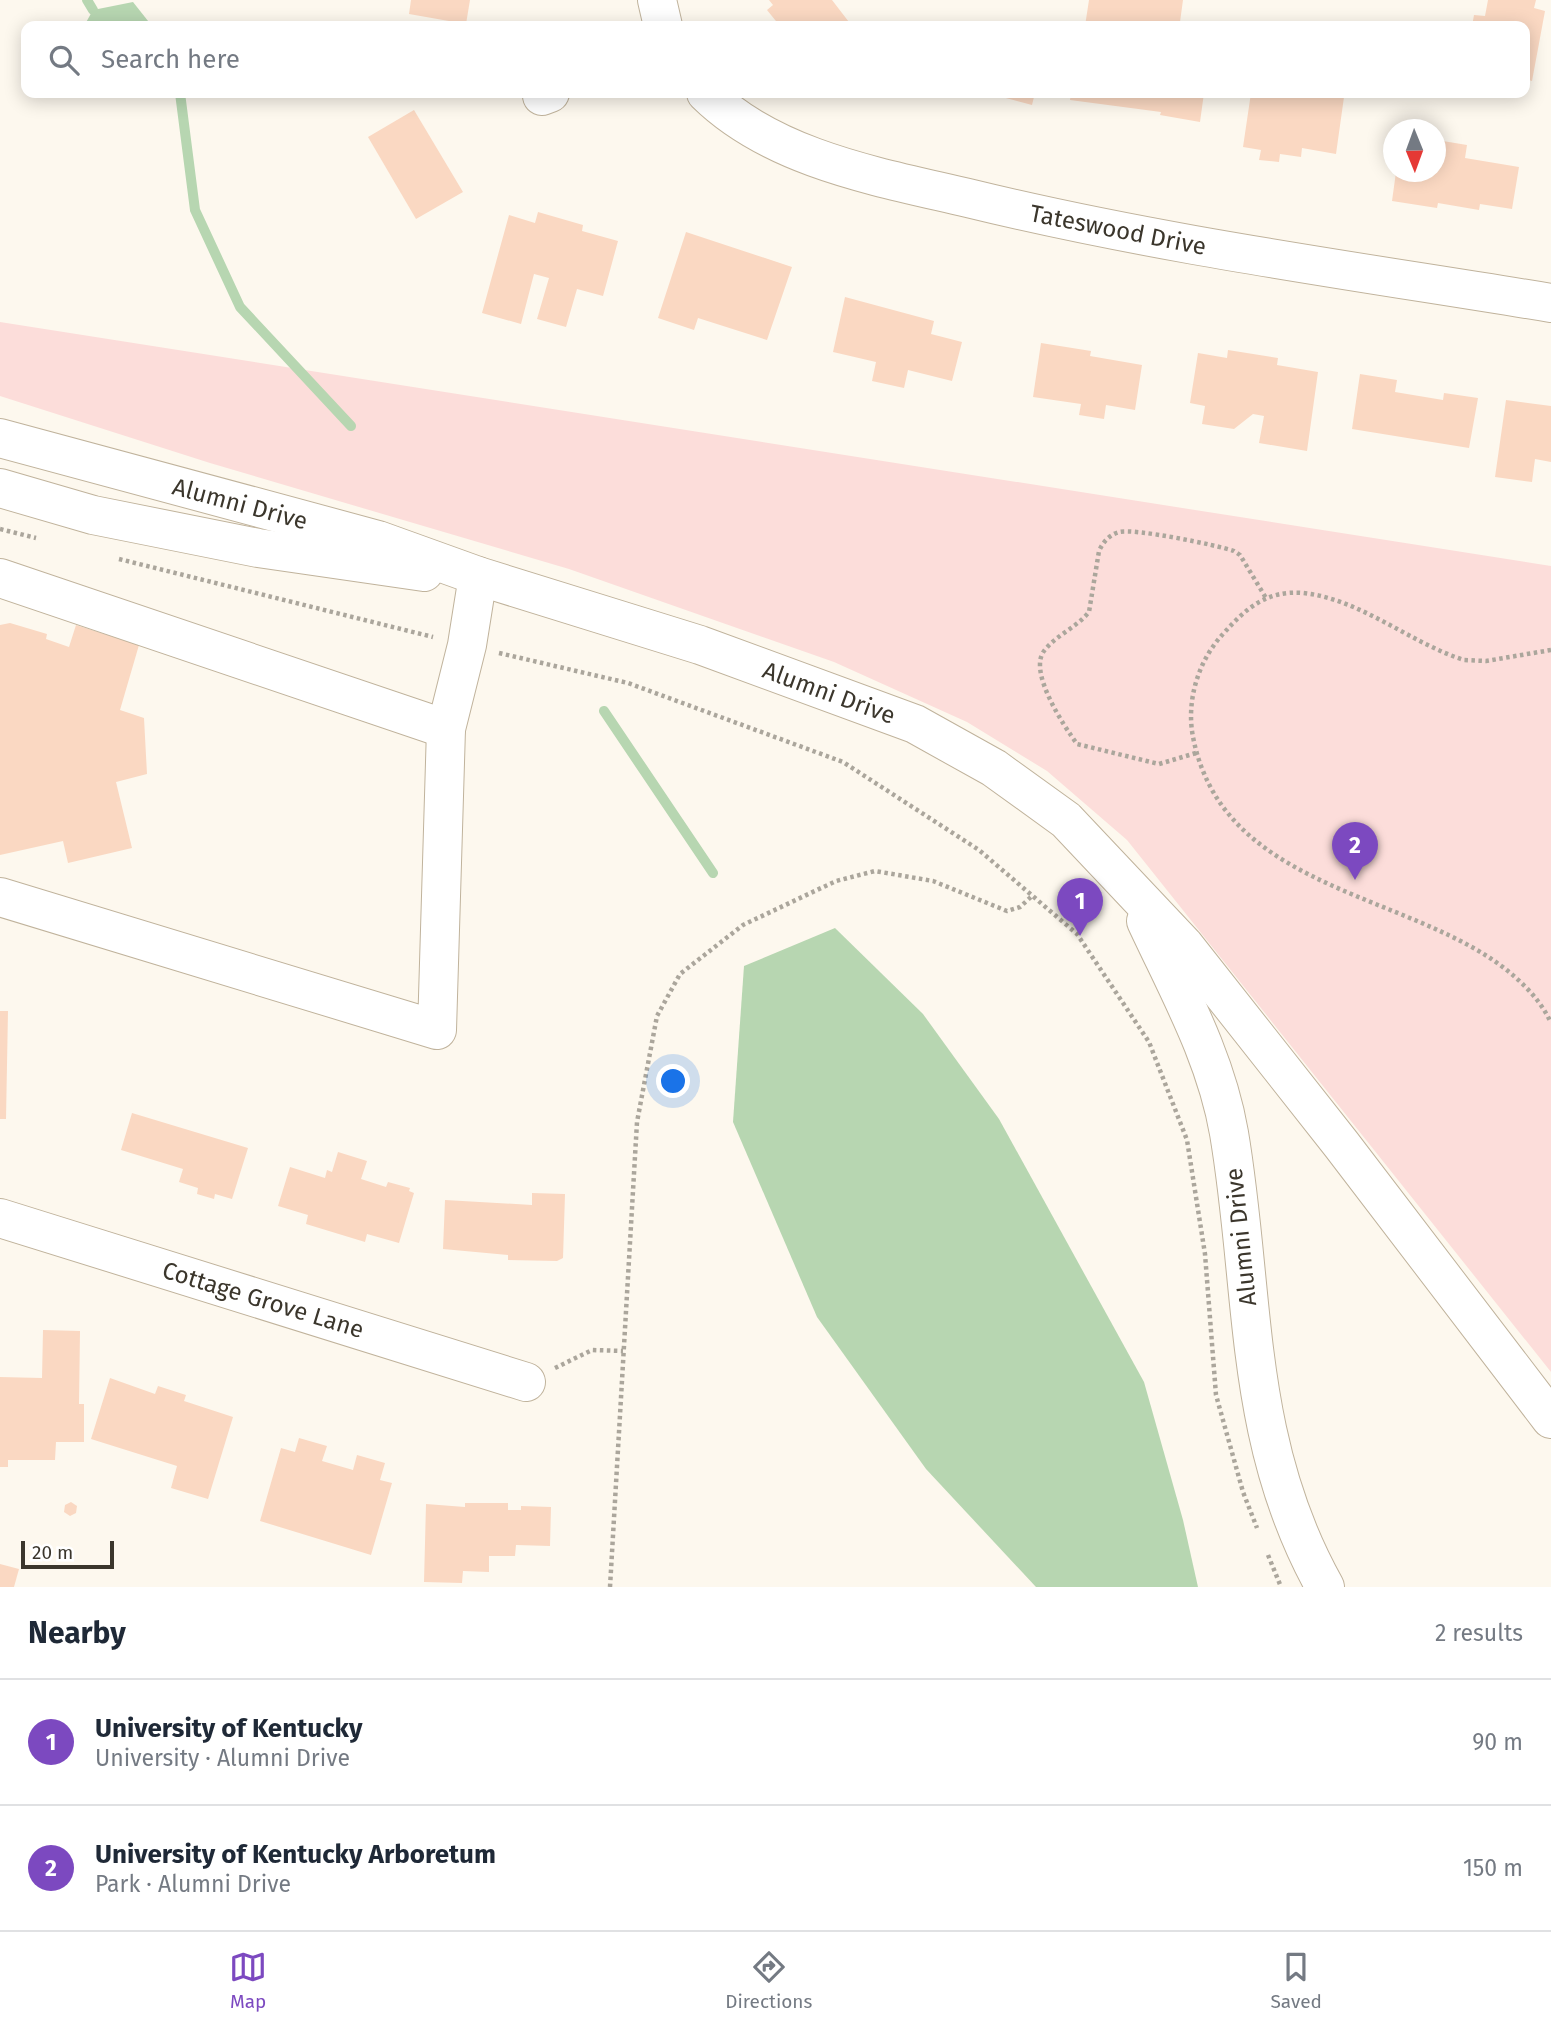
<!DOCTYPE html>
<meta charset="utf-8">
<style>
body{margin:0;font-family:"Fira Sans",sans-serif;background:#f2f2f3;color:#1f2937}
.compass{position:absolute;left:1383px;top:119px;width:63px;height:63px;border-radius:50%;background:#fff;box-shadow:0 4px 18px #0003;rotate:179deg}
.scale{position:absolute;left:21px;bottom:18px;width:93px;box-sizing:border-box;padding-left:7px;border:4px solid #3b362c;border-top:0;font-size:19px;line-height:24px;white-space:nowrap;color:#3b362c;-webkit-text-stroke:5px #fff;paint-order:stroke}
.you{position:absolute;left:674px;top:1082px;width:24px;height:24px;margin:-18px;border:5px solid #fff;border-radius:50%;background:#1a73e8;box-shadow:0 0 0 10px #1a73e833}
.badge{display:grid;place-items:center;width:46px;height:46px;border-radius:50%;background:#7c49c0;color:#fff;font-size:23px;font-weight:700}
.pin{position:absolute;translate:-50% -58px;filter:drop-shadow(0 2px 4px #0008)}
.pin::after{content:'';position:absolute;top:37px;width:24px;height:21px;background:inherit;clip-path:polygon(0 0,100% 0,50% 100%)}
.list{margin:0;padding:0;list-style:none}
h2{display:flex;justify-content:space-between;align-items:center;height:91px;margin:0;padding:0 28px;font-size:30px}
h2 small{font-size:23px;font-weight:400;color:#747a83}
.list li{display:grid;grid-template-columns:46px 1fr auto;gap:21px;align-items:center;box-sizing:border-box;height:126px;padding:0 28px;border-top:2px solid #e0e1e3}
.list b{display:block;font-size:26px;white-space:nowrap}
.list p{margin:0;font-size:23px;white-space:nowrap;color:#747a83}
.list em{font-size:23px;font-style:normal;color:#747a83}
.icon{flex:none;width:38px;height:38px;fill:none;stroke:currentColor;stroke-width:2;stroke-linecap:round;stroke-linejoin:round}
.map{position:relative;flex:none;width:1551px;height:1587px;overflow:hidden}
.search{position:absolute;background:#fff;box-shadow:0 4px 18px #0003;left:21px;right:21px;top:21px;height:77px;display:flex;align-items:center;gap:18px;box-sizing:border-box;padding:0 24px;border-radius:14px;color:#747a83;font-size:26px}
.sheet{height:343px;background:#fff}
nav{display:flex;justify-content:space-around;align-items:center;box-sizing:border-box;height:98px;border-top:2px solid #e0e1e3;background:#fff;font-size:19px;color:#747a83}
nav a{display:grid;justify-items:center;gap:4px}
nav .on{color:#7c49c0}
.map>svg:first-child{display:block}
.green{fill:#fcddda}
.water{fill:#b7d6b1}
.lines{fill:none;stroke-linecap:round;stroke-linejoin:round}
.stream{stroke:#b7d6b1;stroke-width:10}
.building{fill:#fad8c2}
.minor-casing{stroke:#c0b39c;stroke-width:40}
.major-casing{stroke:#c0b39c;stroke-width:40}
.path{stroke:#aba69c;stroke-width:4.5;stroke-dasharray:3.5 3.5;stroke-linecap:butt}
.minor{stroke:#fff;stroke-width:38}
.major{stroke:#fff;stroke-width:38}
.labels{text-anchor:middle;stroke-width:7;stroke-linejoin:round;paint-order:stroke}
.street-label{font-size:24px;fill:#3b362c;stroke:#fff}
</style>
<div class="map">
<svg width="1551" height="1587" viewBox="0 0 1551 1587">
<rect width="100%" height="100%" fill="#fdf8ee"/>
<!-- green -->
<polygon class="green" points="0,322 1551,566 1551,1372 1127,840 1047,771 967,722 834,662 569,569 210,463 0,396"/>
<!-- water -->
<g class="water">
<polygon points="133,2 152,26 84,26 93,10"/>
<polygon points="835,928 923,1014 999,1119 1144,1382 1183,1520 1198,1587 1036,1587 926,1469 817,1317 733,1122 744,966"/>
</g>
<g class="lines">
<!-- stream -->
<g class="stream">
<polyline points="87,0 93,10"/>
<polyline points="180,93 195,210 240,307 351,426"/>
<polyline points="604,711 713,873"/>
</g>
</g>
<!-- building -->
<g class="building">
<polygon points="411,0 470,0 466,24 409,14"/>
<polygon points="769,0 832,0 852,26 780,26 767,10 773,5"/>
<polygon points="1089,0 1183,0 1180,22 1187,23 1186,26 1085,26"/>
<polygon points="1488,0 1536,0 1534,8 1545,11 1532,81 1525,79 1525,26 1472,26 1474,15 1485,16"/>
<polygon points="987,93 1035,93 1032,105"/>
<polygon points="1071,93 1204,93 1200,122 1160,115 1161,112 1070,100"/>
<polygon points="1251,93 1313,93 1344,97 1336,154 1302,148 1301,157 1280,154 1279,162 1259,160 1261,150 1243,147"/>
<polygon points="414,110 463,192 416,219 368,137"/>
<polygon points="1437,140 1467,145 1465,158 1519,167 1512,209 1480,204 1479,210 1438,203 1437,208 1392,201 1396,172 1436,172"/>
<polygon points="538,212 583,225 582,231 618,241 603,296 577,289 566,327 537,319 549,278 534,274 521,324 482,313 509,215 535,223"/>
<polygon points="686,232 792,267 767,340 698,318 694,330 658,318"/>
<polygon points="845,297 934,321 931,334 962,342 952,381 908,370 904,388 872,381 876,362 833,352"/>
<polygon points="1041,343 1091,351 1090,356 1142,365 1135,410 1106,405 1104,419 1079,415 1081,404 1033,397"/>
<polygon points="1228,350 1278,358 1277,365 1318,372 1307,451 1259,443 1264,416 1253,414 1234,429 1202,424 1205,406 1190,403 1198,353 1227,358"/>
<polygon points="1360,374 1397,380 1395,392 1443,400 1444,393 1478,398 1469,448 1352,429"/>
<polygon points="1506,400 1551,406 1551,462 1535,459 1532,482 1495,477"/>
<polygon points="10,623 47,634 46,639 69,647 76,625 139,645 120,710 144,718 147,774 116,782 132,848 68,863 63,841 0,855 0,625"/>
<polygon points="0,1011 8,1011 6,1119 0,1119"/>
<polygon points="132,1113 248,1148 232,1199 215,1194 214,1199 197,1194 198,1188 179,1182 183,1169 121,1150"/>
<polygon points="338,1152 367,1161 361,1179 386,1187 388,1182 410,1188 409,1191 414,1193 399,1243 367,1234 365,1242 306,1224 308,1215 278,1206 290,1167 325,1178 327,1170 332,1172"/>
<polygon points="532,1193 565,1194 563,1258 557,1261 508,1260 508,1255 443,1249 445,1200 532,1205"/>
<polygon points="43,1330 80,1331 79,1404 84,1404 84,1442 56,1442 55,1460 8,1460 8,1467 0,1467 0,1377 42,1378"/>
<polygon points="110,1378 155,1394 158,1386 186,1395 184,1401 233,1417 208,1499 171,1488 177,1466 91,1439"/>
<polygon points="299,1438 327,1446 322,1461 353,1470 357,1455 385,1463 380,1480 392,1483 371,1555 260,1521 281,1448 295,1452"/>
<polygon points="71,1502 77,1506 76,1513 70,1516 64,1512 65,1505"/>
<polygon points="465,1503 508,1503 508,1510 521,1510 521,1506 551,1507 550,1546 516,1545 515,1556 489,1556 489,1572 463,1571 462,1583 424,1582 426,1504 465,1507"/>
<polygon points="0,1564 19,1569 14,1587 0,1587"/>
</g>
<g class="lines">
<defs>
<g id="minor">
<polyline points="657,0 663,26"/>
<path d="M 706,93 C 773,159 879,177 968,198 C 1160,245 1356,271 1551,303"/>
<polyline points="542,96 550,93"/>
<polyline points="0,578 446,729"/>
<polyline points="0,897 437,1030 446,729 467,645 478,576"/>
<polyline points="0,1218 526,1382"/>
</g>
<g id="major">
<polyline points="0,438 378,540 478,576 700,645 915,724 994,768 1066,820 1184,945 1341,1144 1551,1419"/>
<polyline points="0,488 93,515 258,548 424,572"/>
<path d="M 1146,921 C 1178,990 1216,1057 1229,1133 C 1256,1292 1242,1439 1325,1587"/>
</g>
</defs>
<!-- minor casing -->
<use href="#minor" class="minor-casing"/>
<!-- major casing -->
<use href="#major" class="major-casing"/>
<!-- path -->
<g class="path">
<polyline points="0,529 36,538"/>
<polyline points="119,559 433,637"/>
<path d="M 1551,650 L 1486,661 L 1464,660 C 1410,643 1361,599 1303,593 C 1267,590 1246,608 1223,634 C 1198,661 1186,701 1193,737 C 1221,882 1387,891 1490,958 C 1514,974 1539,996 1551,1023"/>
<polyline points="499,653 628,683 843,762 979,850 1077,934 1149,1042 1187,1140 1205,1254 1216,1395 1243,1492 1257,1528"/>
<path d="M 1196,753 L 1159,764 L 1077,744 C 1064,726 1028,672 1044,651 C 1056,635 1076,628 1089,612 L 1099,551 C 1103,542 1109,535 1119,532 C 1134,528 1217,545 1234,551 L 1240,555 L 1266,598"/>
<polyline points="555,1368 592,1350 623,1351"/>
<polyline points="1268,1555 1281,1587"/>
<polyline points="610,1587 637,1122 657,1016 680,974 743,925 836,881 875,871 933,881 1007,911 1020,907 1032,896"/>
</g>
<!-- minor -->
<use href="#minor" class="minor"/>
<!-- major -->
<use href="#major" class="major"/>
</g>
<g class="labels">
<!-- street labels -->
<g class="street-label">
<text transform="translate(1118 230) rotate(11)" y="8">Tateswood Drive</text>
<text transform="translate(240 504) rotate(15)" y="8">Alumni Drive</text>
<text transform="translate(829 693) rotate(20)" y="8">Alumni Drive</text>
<text transform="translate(1241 1237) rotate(-96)" y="8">Alumni Drive</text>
<text transform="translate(263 1300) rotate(17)" y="8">Cottage Grove Lane</text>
</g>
</g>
</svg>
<svg class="compass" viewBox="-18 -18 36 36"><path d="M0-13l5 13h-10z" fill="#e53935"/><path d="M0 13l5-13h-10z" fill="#747a83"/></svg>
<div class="scale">20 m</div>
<div class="you"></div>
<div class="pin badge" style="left:1080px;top:936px">1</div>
<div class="pin badge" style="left:1355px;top:880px">2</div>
<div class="search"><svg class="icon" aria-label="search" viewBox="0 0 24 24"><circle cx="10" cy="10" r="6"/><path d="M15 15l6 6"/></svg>Search here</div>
</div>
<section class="sheet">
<h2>Nearby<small>2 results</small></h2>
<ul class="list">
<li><span class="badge">1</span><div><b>University of Kentucky</b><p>University · Alumni Drive</p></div><em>90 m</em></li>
<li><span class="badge">2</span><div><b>University of Kentucky Arboretum</b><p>Park · Alumni Drive</p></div><em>150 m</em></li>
</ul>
</section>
<nav>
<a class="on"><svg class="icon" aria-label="map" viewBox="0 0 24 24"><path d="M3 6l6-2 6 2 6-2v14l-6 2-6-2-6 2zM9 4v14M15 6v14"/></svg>Map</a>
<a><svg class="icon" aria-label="directions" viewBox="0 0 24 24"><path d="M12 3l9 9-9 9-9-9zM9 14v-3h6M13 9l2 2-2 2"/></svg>Directions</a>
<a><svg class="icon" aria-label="saved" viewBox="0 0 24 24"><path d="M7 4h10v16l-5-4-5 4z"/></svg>Saved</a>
</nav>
